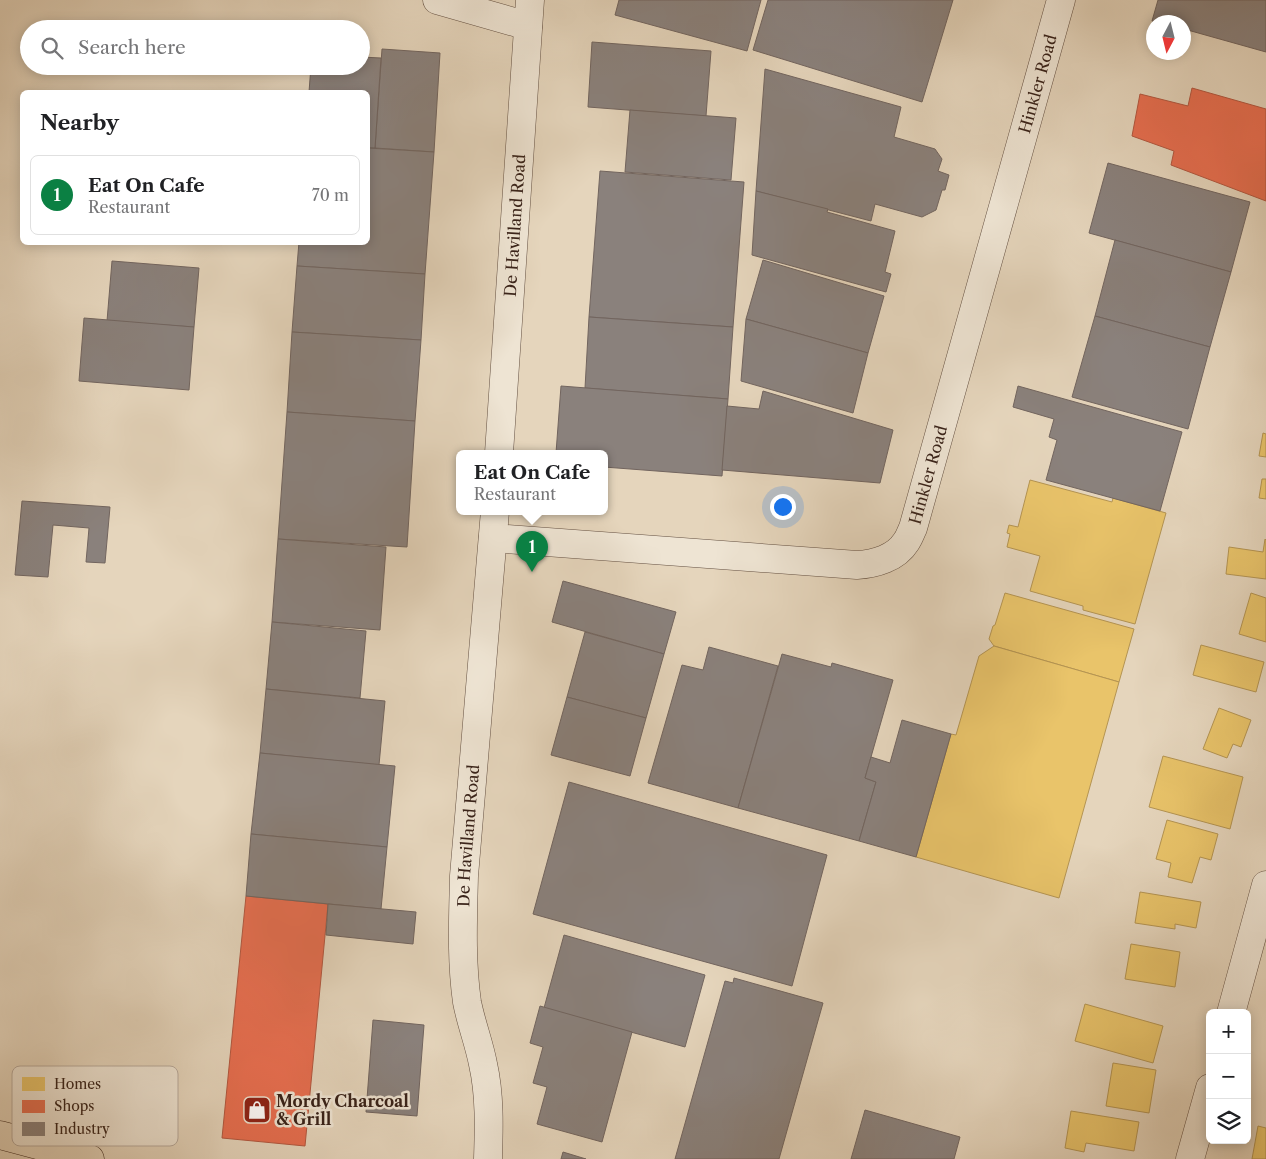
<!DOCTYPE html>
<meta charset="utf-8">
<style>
body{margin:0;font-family:"Libre Caslon Text",serif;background:#f6f6f6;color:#202124}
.controls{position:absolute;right:15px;bottom:15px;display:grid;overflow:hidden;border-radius:8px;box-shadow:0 2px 12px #0003}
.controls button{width:45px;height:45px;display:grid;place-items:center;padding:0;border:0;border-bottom:1px solid #e0e0e0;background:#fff;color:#202124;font:25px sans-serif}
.compass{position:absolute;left:1146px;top:15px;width:45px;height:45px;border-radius:50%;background:#fff;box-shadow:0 2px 12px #0003;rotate:187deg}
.you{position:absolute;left:782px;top:506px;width:18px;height:18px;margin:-12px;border:4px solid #fff;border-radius:50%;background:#1a73e8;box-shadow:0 0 0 8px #1a73e833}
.badge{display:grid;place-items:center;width:32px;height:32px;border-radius:50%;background:#0b8043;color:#fff;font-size:16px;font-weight:700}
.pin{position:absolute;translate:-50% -41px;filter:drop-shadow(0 1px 2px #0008)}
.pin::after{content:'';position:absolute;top:26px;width:18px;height:15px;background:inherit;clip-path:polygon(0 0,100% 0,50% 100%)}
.popup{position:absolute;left:456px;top:450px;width:152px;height:65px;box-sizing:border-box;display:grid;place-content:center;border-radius:8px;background:#fff;filter:drop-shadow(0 1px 4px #0005);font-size:16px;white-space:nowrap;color:#757577}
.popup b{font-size:19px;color:#202124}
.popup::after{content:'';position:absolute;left:50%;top:100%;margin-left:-10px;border:10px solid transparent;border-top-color:#fff}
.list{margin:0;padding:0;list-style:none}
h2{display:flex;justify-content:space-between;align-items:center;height:65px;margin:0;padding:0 20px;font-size:21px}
h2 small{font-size:16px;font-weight:400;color:#757577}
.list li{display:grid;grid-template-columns:32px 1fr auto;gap:15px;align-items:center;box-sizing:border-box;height:80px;margin:0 10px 10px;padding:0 10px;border:1px solid #e0e0e0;border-radius:8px}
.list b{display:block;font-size:19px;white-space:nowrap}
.list p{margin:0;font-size:16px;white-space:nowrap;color:#757577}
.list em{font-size:16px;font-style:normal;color:#757577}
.icon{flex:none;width:28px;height:28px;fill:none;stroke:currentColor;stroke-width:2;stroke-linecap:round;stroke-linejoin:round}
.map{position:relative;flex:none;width:1266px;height:1159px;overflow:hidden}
.search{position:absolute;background:#fff;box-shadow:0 2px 12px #0003;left:20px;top:20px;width:350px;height:55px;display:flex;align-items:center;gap:12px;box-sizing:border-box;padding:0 18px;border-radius:28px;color:#757577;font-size:19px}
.panel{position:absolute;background:#fff;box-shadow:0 2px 12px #0003;left:20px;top:90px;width:350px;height:155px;border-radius:8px}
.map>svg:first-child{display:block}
.homes{fill:#e9c46a;stroke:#b49452}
.shops{fill:#e76f51;stroke:#b35840}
.industry{fill:#8a817c;stroke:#72655f}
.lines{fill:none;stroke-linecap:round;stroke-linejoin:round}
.minor-casing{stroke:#645042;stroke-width:29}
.highway-casing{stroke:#39231a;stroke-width:29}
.minor{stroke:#eee4d3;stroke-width:28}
.highway{stroke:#e5d5bc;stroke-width:28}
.labels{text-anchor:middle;stroke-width:5;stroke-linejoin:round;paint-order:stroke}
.street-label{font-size:16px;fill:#39231a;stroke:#eee4d3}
.poi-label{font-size:16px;font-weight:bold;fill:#39231a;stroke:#eee4d3;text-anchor:start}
.key{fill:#eee4d3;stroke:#b8aa9c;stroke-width:1}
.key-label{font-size:14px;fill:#39231a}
</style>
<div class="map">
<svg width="1266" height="1159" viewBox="0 0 1266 1159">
<rect width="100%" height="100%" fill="#e5d5bc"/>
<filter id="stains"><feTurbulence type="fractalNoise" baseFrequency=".004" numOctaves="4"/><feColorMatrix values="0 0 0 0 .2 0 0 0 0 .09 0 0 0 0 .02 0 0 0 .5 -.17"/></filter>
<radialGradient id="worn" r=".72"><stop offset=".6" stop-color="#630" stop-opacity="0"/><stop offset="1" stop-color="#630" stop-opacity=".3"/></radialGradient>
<!-- homes -->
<g class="homes">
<polygon points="1263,433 1266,434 1266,457 1259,456"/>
<polygon points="1262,479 1266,479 1266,499 1259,498"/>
<polygon points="1030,480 1112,502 1113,498 1166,513 1135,624 1083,610 1083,606 1030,591 1040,556 1007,547 1010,534 1007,533 1009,525 1018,527"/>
<polygon points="1265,539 1266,540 1266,579 1226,574 1229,547 1263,552"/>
<polygon points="1005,593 1134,629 1119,682 994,646 989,639 993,626 995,625"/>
<polygon points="1251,593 1266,598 1266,642 1239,634"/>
<polygon points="1201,645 1264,662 1256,692 1193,675"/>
<polygon points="994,646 1119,682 1059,898 916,857 951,734 956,735 979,656"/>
<polygon points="1219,708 1251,720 1241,747 1233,744 1227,758 1203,749"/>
<polygon points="1163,756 1243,777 1230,829 1149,807"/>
<polygon points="1167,820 1218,834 1211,860 1200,857 1192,883 1168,877 1171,863 1156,859"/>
<polygon points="1140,892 1201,902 1196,928 1175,924 1175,929 1135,923"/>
<polygon points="1131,944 1180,952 1175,987 1125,979"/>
<polygon points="1085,1004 1163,1026 1153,1063 1075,1041"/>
<polygon points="1113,1063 1156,1070 1149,1113 1106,1106"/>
<polygon points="1071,1111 1139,1122 1134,1151 1086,1143 1084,1152 1065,1148"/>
<polygon points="1258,1126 1266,1128 1266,1159 1252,1159"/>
</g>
<!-- shops -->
<g class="shops">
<polygon points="1192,88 1266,109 1266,201 1171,165 1174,151 1132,136 1140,94 1188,106"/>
<polygon points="246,896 328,904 305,1146 222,1138"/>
</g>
<!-- industry -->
<g class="industry">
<polygon points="619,0 761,0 747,51 615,15"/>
<polygon points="768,0 953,0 922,102 753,50"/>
<polygon points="1158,0 1266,0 1266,52 1184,29 1184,22 1159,22 1152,21"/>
<polygon points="592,42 711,51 706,116 588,107"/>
<polygon points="382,49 440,53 434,152 375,148"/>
<polygon points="361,57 381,58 375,148 368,148 368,92 309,92 311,66 361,66"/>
<polygon points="765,69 901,107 894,137 935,149 942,159 938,171 949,175 945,190 942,190 936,210 922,217 875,204 871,221 756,191"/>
<polygon points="630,110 736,118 731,180 625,172"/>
<polygon points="368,148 434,152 425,274 297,266 299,242 368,242"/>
<polygon points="1108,163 1250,202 1231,272 1089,233"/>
<polygon points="600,171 744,182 733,327 589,317"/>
<polygon points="756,191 828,209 827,212 895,231 885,272 891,274 886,292 752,255"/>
<polygon points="1115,240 1231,272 1210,347 1095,316"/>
<polygon points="763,260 884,296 868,353 746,319"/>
<polygon points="112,261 199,268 194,327 107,321"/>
<polygon points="297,266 425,274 421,340 292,332"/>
<polygon points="1095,316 1210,347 1188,429 1072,397"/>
<polygon points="589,317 733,327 728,399 585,388"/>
<polygon points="84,318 194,327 189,390 79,381"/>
<polygon points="746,319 868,353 853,413 741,381"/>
<polygon points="292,332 421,340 415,421 287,412"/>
<polygon points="561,386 728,399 722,476 604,467 604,453 556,453"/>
<polygon points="1018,386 1182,432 1160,511 1046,480 1057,440 1049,437 1054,419 1013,407"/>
<polygon points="763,391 893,430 880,483 722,470 727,406 759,409"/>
<polygon points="287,412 415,421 407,547 278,539"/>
<polygon points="22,501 110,507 105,563 86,562 89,528 53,525 48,577 15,575"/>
<polygon points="278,539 386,547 380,630 272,622"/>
<polygon points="563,581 676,612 664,654 552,622"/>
<polygon points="272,622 366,631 360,698 266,689"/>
<polygon points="585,632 664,654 646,718 567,697"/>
<polygon points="709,647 778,666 738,808 648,783 682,665 703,670"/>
<polygon points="782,654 831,667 832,663 893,680 865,778 876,782 859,841 738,808"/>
<polygon points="266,689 385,701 379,765 260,753"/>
<polygon points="567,697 646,718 630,776 551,755"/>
<polygon points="902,720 951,734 916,857 859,841 876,782 865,778 871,757 890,763"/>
<polygon points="260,753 395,766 387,847 251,834"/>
<polygon points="569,782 827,855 792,986 533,914"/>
<polygon points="251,834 387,847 381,909 246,896"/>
<polygon points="328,904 416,912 413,944 326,935"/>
<polygon points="564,935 705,975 685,1047 544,1008"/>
<polygon points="734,978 823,1003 779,1159 675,1159 725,981 733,983"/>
<polygon points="540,1006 632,1032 602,1142 537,1124 547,1087 533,1083 543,1047 530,1043"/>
<polygon points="373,1020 424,1025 417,1116 366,1112"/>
<polygon points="865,1110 960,1137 954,1159 851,1159"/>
<polygon points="563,1152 586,1159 561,1159"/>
</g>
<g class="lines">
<defs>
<g id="minor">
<polyline points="437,0 528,26"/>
<path id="s1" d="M 499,453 L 530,0"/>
<path id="s2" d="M 493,538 L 857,565 C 875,564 896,558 906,542 C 909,538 911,532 913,528 L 1061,0"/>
<polyline points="1231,1013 1266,885"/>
<path id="s3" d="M 488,1159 C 489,1128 490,1095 483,1064 C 479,1043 471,1023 467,1002 C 461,960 463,918 464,876 L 495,511"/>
<polyline points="1190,1159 1210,1088"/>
</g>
<polyline id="highway" points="0,1135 90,1159"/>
</defs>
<!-- minor casing -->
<use href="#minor" class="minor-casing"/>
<!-- highway casing -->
<use href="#highway" class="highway-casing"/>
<!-- minor -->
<use href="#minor" class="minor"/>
<!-- highway -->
<use href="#highway" class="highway"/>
</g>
<!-- icons -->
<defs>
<symbol id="shop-square" viewBox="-11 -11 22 22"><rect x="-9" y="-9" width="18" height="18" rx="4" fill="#8f2418" stroke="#eee4d3"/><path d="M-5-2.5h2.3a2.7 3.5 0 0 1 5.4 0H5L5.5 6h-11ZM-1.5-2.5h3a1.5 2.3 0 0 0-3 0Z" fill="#fff"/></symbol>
</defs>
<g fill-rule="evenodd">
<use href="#shop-square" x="241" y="1094" width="32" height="32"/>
</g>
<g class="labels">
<!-- street labels -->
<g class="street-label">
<text dy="6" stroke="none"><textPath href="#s2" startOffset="898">Hinkler Road</textPath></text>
<text dy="6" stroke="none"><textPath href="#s1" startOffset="228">De Havilland Road</textPath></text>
<text dy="6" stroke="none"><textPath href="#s2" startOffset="492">Hinkler Road</textPath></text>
<text dy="6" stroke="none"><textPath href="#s3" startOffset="326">De Havilland Road</textPath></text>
</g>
<!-- poi labels -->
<g class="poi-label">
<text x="276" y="1107">Mordy Charcoal<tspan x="276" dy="18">&amp; Grill</tspan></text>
</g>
</g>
<!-- legend -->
<rect x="12" y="1066" width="166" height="80" rx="8" class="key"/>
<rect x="22" y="1077" width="23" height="14" fill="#e9c46a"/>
<rect x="22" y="1100" width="23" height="13" fill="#e76f51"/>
<rect x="22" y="1122" width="23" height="14" fill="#8a817c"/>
<g class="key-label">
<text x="54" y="1089">Homes</text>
<text x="54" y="1111">Shops</text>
<text x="54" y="1134">Industry</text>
</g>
<rect width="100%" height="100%" filter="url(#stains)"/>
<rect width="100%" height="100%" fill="url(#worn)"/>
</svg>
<div class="controls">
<button>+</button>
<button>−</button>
<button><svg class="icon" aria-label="layers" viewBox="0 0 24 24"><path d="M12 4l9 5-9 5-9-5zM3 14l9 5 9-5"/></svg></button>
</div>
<svg class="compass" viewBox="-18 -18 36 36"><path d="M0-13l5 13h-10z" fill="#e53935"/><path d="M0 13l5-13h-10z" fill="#757577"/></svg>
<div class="you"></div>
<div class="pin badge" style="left:532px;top:572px">1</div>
<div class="popup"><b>Eat On Cafe</b>Restaurant</div>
<div class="search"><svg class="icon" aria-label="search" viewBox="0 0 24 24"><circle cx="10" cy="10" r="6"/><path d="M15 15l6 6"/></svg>Search here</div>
<section class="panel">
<h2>Nearby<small></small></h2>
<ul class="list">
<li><span class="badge">1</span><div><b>Eat On Cafe</b><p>Restaurant</p></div><em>70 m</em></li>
</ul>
</section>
</div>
